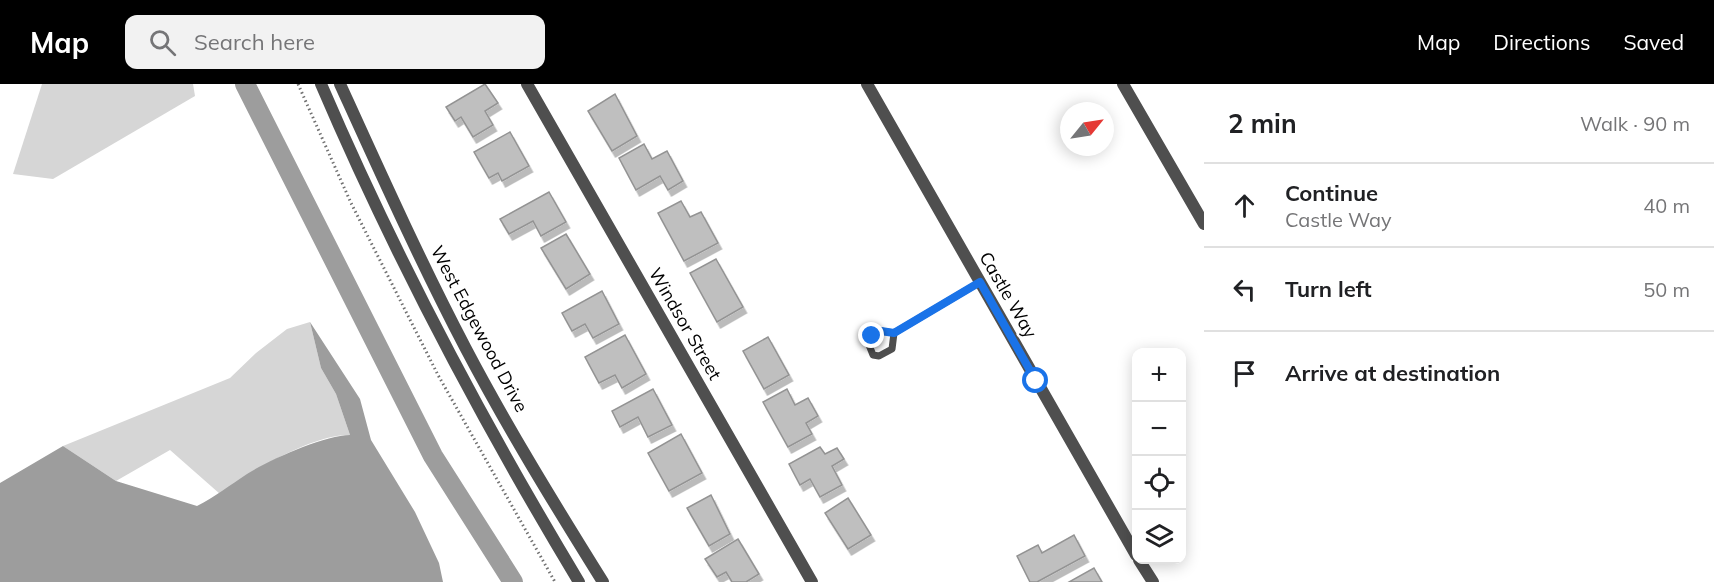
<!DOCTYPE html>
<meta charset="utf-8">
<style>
body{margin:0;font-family:Mulish,sans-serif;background:#f2f2f2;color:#202124}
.controls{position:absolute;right:18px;bottom:18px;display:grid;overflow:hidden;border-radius:12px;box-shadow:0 3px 15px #0003}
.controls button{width:54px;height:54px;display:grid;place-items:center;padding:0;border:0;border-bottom:2px solid #e0e0e0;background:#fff;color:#202124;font:30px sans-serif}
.compass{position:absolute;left:1060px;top:18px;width:54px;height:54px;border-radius:50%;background:#fff;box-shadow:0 3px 15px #0003;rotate:60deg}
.stop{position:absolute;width:18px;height:18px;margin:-14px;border:4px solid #1a73e8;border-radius:50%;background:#fff}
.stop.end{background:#1a73e8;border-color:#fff;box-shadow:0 2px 6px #0008}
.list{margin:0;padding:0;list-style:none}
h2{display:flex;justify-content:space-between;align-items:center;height:78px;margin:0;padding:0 24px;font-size:26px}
h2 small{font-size:20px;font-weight:400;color:#757577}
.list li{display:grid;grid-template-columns:39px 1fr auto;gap:18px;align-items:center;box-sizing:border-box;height:84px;padding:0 24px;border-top:2px solid #e0e0e0}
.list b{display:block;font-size:22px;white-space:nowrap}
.list p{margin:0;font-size:20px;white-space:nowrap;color:#757577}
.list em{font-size:20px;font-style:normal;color:#757577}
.icon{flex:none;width:33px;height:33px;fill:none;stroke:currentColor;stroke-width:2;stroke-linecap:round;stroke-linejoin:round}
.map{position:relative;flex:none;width:1204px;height:498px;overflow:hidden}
header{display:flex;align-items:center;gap:36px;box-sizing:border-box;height:84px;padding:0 30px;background:#000;color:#fff}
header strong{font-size:28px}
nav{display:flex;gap:33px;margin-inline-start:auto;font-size:21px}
.search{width:420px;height:54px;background:#f2f2f2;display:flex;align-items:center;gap:15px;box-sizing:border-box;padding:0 21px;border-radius:12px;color:#757577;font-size:22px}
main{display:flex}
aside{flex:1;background:#fff}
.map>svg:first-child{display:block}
.green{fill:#d6d6d6}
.water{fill:#9d9d9d}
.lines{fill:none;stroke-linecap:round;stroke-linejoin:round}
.canal{stroke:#9d9d9d;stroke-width:20}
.building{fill:#bfbfbf;stroke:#939393;stroke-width:1.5;filter:url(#shadow)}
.path{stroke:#717171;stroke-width:3;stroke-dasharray:1.5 3;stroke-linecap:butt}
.service{stroke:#4f4f4f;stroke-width:7}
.minor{stroke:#4f4f4f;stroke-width:12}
.route{stroke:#1a73e8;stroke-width:8}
.labels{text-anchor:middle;stroke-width:5;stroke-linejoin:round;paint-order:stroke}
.street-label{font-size:18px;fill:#000;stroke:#fff}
</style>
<header>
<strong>Map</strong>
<div class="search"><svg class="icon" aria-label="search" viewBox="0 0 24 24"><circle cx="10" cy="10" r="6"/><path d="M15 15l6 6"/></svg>Search here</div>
<nav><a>Map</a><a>Directions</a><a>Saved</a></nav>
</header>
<main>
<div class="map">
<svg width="1204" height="498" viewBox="0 0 1204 498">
<defs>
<filter id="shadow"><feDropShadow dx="3.5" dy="6" stdDeviation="0" flood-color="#0004"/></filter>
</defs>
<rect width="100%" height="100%" fill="#fff"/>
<!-- green -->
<g class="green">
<polygon points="42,0 193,0 195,12 53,95 13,90"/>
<path d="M 310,238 L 321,284 L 336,310 L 350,351 C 313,350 249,388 220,410 L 170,366 L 116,397 L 63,362 L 230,294 L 256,269 L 287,245 Z"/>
</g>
<!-- water -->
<path class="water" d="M 310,238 L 360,315 L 371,356 L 415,428 L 439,479 L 443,498 L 0,498 L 0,399 L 63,362 L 116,397 L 197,422 C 215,413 230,401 247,390 C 269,376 325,351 350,351 L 336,310 L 321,284 Z"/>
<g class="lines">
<!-- canal -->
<polyline class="canal" points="245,0 433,372 513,498"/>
</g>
<!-- building -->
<g class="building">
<polygon points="485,0 498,19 485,27 493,41 473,53 461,33 455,37 446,23"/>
<polygon points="615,10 637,52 612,67 588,27"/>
<polygon points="510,48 529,82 502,97 498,89 489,94 474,68"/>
<polygon points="644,60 652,75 667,67 683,97 668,106 660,92 636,106 619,74"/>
<polygon points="549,108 566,138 541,152 533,137 509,150 500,135"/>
<polygon points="681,117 690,133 701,128 718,159 684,177 658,129"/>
<polygon points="566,150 590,190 566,205 541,164"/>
<polygon points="716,175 743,223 717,238 690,189"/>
<polygon points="602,207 619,240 593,254 585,240 572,247 562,229"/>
<polygon points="625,251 646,290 622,304 615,291 599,299 585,273"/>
<polygon points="768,253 789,291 764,305 743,267"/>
<polygon points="653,305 672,341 648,353 638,333 620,343 612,327"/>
<polygon points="787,305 795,321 808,314 818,332 806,339 812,350 788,363 763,318"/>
<polygon points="681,350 702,389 669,407 648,369"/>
<polygon points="820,363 825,370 837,364 844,375 832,382 842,401 820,413 810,395 800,401 789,380"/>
<polygon points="711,411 730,450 709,462 687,424"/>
<polygon points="848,414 871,451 848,465 825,429"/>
<polygon points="1074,451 1085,472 1037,498 1030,498 1017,472 1038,461 1042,469"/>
<polygon points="738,455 759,490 746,498 732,498 726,488 717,493 705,475"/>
<polygon points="1094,484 1102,498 1069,498"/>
</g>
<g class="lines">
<!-- path -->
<polyline class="path" points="298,0 351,119 438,291 555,498"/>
<!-- service -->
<polyline class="service" points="894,249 892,265 879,272 873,271 869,261 872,252 881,247 894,249 980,198"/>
<!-- minor -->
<g class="minor">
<path d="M 321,0 C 395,173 482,337 579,498"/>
<path d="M 340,0 C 380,88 420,177 465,263 C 507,343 555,421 603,498"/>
<polyline points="527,0 812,498"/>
<polyline points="867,0 1136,471"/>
<polyline points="1123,0 1204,140"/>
<polyline points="1139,476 1153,498"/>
</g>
</g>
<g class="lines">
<!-- route -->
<polyline class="route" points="872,252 881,247 894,249 980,198 1036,297"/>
</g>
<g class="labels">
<!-- street labels -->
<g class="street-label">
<text transform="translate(1008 211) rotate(60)" y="6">Castle Way</text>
<text transform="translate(685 240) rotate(60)" y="6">Windsor Street</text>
<text transform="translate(479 245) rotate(62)" y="6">West Edgewood Drive</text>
</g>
</g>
</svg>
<div class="controls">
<button>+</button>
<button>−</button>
<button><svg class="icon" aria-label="locate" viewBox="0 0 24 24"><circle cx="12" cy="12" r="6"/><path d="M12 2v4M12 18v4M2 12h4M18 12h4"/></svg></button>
<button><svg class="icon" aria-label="layers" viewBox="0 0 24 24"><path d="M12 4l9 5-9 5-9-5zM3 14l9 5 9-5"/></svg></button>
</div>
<svg class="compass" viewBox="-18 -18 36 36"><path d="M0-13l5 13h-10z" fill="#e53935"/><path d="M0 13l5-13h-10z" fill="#757577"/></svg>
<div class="stop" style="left:1036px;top:297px"></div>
<div class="stop end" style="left:872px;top:252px"></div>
</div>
<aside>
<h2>2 min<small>Walk · 90 m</small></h2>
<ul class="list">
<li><svg class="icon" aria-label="ahead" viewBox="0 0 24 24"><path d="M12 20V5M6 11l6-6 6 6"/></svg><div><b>Continue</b><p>Castle Way</p></div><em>40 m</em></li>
<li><svg class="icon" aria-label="left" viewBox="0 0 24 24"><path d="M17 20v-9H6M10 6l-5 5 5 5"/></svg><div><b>Turn left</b></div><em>50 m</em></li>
<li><svg class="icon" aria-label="arrive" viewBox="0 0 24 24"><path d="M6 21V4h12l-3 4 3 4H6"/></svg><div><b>Arrive at destination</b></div></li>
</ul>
</aside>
</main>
